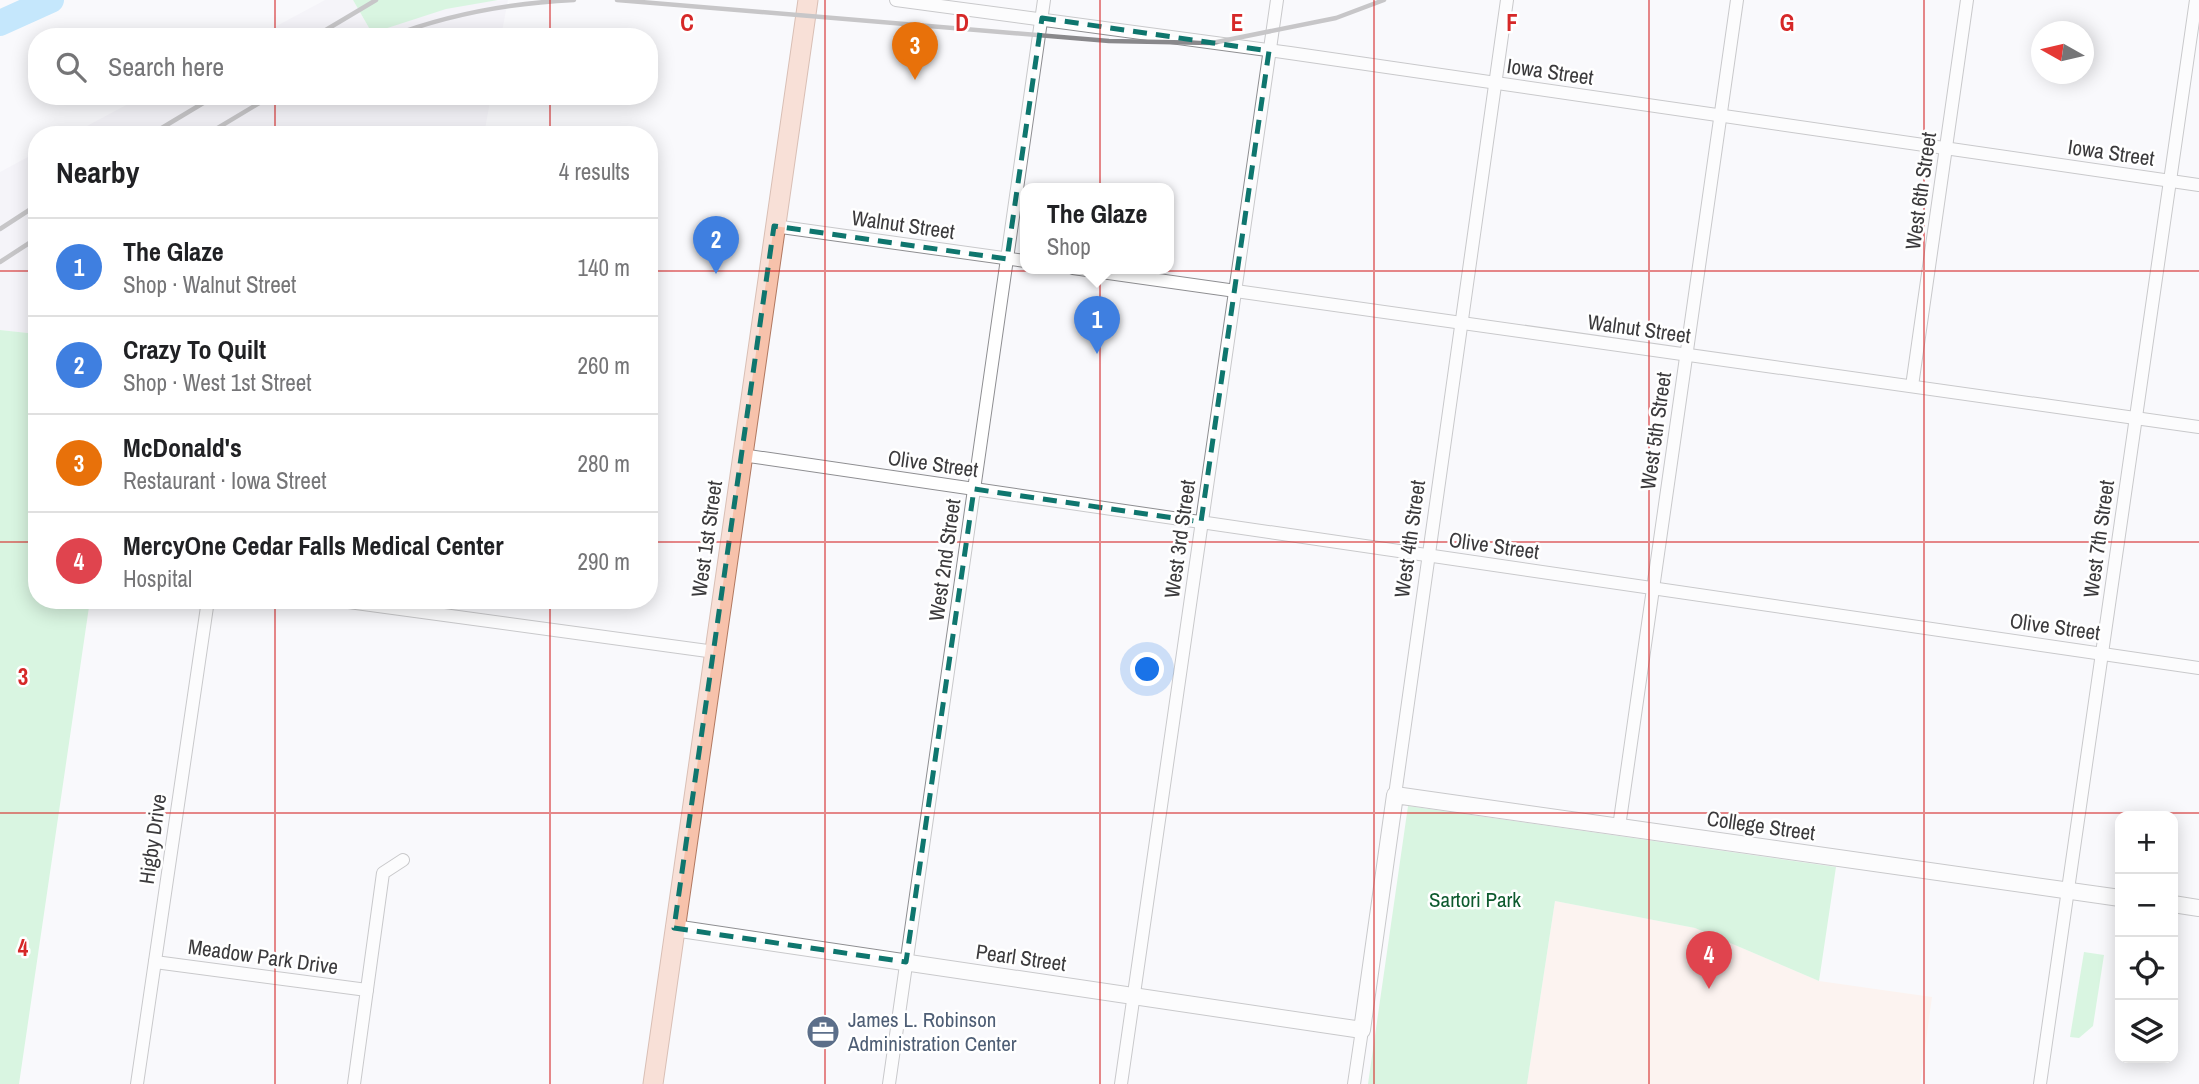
<!DOCTYPE html>
<meta charset="utf-8">
<style>
body{margin:0;font-family:"Archivo Narrow",sans-serif;background:#f6f6f6;color:#202124}
.controls{position:absolute;right:21px;bottom:21px;display:grid;overflow:hidden;border-radius:14px;box-shadow:0 4px 18px #0003}
.controls button{width:63px;height:63px;display:grid;place-items:center;padding:0;border:0;border-bottom:2px solid #e0e0e0;background:#fff;color:#202124;font:35px sans-serif}
.compass{position:absolute;left:2031px;top:21px;width:63px;height:63px;border-radius:50%;background:#fff;box-shadow:0 4px 18px #0003;rotate:278deg}
.you{position:absolute;left:1148px;top:670px;width:24px;height:24px;margin:-18px;border:5px solid #fff;border-radius:50%;background:#1a73e8;box-shadow:0 0 0 10px #1a73e833}
.badge{display:grid;place-items:center;width:46px;height:46px;border-radius:50%;background:#b45309;color:#fff;font-size:23px;font-weight:700}
.pin{position:absolute;translate:-50% -58px;filter:drop-shadow(0 2px 4px #0008)}
.pin::after{content:'';position:absolute;top:37px;width:24px;height:21px;background:inherit;clip-path:polygon(0 0,100% 0,50% 100%)}
.popup{position:absolute;left:1020px;top:183px;width:154px;height:91px;box-sizing:border-box;display:grid;place-content:center;border-radius:14px;background:#fff;filter:drop-shadow(0 2px 5px #0005);font-size:23px;white-space:nowrap;color:#757577}
.popup b{font-size:26px;color:#202124}
.popup::after{content:'';position:absolute;left:50%;top:100%;margin-left:-14px;border:14px solid transparent;border-top-color:#fff}
.list{margin:0;padding:0;list-style:none}
h2{display:flex;justify-content:space-between;align-items:center;height:91px;margin:0;padding:0 28px;font-size:30px}
h2 small{font-size:23px;font-weight:400;color:#757577}
.list li{display:grid;grid-template-columns:46px 1fr auto;gap:21px;align-items:center;box-sizing:border-box;height:98px;padding:0 28px;border-top:2px solid #e0e0e0}
.list b{display:block;font-size:26px;white-space:nowrap}
.list p{margin:0;font-size:23px;white-space:nowrap;color:#757577}
.list em{font-size:23px;font-style:normal;color:#757577}
.icon{flex:none;width:38px;height:38px;fill:none;stroke:currentColor;stroke-width:2;stroke-linecap:round;stroke-linejoin:round}
.map{position:relative;flex:none;width:2199px;height:1084px;overflow:hidden}
.search{position:absolute;background:#fff;box-shadow:0 4px 18px #0003;left:28px;top:28px;width:630px;height:77px;display:flex;align-items:center;gap:18px;box-sizing:border-box;padding:0 24px;border-radius:28px;color:#757577;font-size:26px}
.panel{position:absolute;background:#fff;box-shadow:0 4px 18px #0003;left:28px;top:126px;width:630px;height:483px;border-radius:28px}
.map>svg:first-child{display:block}
.built{fill:#efedf7}
.medical{fill:#feebe2}
.green{fill:#b1f0c1}
.lines{fill:none;stroke-linecap:round;stroke-linejoin:round}
.river{stroke:#85d0fc;stroke-width:26}
.minor-casing{stroke:#8e8e91;stroke-width:14}
.tertiary-casing{stroke:#8e8e91;stroke-width:18}
.primary-casing{stroke:#b17860;stroke-width:21}
.minor{stroke:#fff;stroke-width:12}
.tertiary{stroke:#fff;stroke-width:16}
.primary{stroke:#f7c2ab;stroke-width:19}
.rail{stroke:#89888b;stroke-width:4.5}
.marked{fill:none;stroke:#0f766e;stroke-width:5;stroke-dasharray:14 9;stroke-linejoin:round}
.grid{fill:none;stroke:#d62828;stroke-width:2;stroke-opacity:0.55}
.labels{text-anchor:middle;stroke-width:5;stroke-linejoin:round;paint-order:stroke}
.street-label{font-size:21px;fill:#3b3a3c;stroke:#fff}
.park-label{font-size:21px;fill:#0d5a2e;stroke:#fff}
.service-label{font-size:21px;fill:#4e5e75;stroke:#fff;text-anchor:start}
.grid-label{font-size:23px;text-anchor:middle;font-weight:bold;fill:#d62828;stroke:#fff;stroke-width:5;stroke-linejoin:round;paint-order:stroke}
</style>
<div class="map">
<svg width="2199" height="1084" viewBox="0 0 2199 1084">
<rect width="100%" height="100%" fill="#f9f9fc"/>
<!-- built -->
<g class="built">
<polygon points="325,0 353,0 372,33 444,3 508,0 501,37 256,37"/>
<polygon points="143,96 491,96 484,135 70,135"/>
<polygon points="37,152 37,334 0,330 0,172"/>
</g>
<!-- medical -->
<polygon class="medical" points="1555,901 1695,928 1819,981 1932,997 1920,1084 1527,1084"/>
<!-- green -->
<g class="green">
<polygon points="353,0 498,0 446,9 372,33"/>
<polygon points="0,330 37,334 37,600 90,600 19,1084 0,1084"/>
<polygon points="1408,806 1836,867 1819,981 1695,928 1555,901 1527,1084 1368,1084"/>
<polygon points="2084,952 2104,955 2093,1026 2079,1038 2070,1037"/>
</g>
<g class="lines">
<!-- river -->
<polyline class="river" points="0,23 51,0"/>
<defs>
<g id="minor">
<polyline points="896,0 1290,53 2199,185"/>
<polyline points="774,226 1025,261"/>
<polyline points="1073,268 2199,427"/>
<polyline points="1912,386 1967,0"/>
<polyline points="742,455 2199,668"/>
<polyline points="334,600 715,652"/>
<polyline points="1395,795 1507,0"/>
<polyline points="1619,827 1737,0"/>
<polyline points="155,962 367,990"/>
<polyline points="137,1084 208,600"/>
<polyline points="354,1084 383,873 403,860"/>
<polyline points="889,1084 1044,0"/>
<polyline points="1121,1084 1277,0"/>
<polyline points="1354,1084 1362,1030"/>
<polyline points="2040,1084 2196,0"/>
</g>
<g id="tertiary">
<polyline points="2173,904 2199,908"/>
<polyline points="674,928 1362,1030 1395,795 2120,898"/>
</g>
<polyline id="primary" points="653,1084 808,0"/>
</defs>
<!-- minor casing -->
<use href="#minor" class="minor-casing"/>
<!-- tertiary casing -->
<use href="#tertiary" class="tertiary-casing"/>
<!-- primary casing -->
<use href="#primary" class="primary-casing"/>
<!-- minor -->
<use href="#minor" class="minor"/>
<!-- tertiary -->
<use href="#tertiary" class="tertiary"/>
<!-- primary -->
<use href="#primary" class="primary"/>
<!-- rail -->
<g class="rail">
<polyline points="617,0 1109,41 1212,43 1336,18 1384,0"/>
<polyline points="314,37 376,0"/>
<path d="M 389,37 C 449,14 510,3 574,0"/>
<polyline points="150,135 215,96"/>
<polyline points="206,135 271,96"/>
<polyline points="0,229 37,205"/>
<polyline points="0,262 37,238"/>
</g>
</g>
<!-- marked area -->
<path d="M0 0H2199V1084H0ZM 1042,18 L 1269,51 L 1201,522 L 974,489 L 906,962 L 674,928 L 774,226 L 1007,259 Z" fill="#f9f9fc" fill-opacity=".55" fill-rule="evenodd"/>
<path class="marked" d="M 1042,18 L 1269,51 L 1201,522 L 974,489 L 906,962 L 674,928 L 774,226 L 1007,259 Z"/>
<!-- grid -->
<path class="grid" d="M 275,0 L 275,37M 550,0 L 550,37M 825,0 L 825,1084M 1100,0 L 1100,1084M 1374,0 L 1374,1084M 1649,0 L 1649,1084M 1924,0 L 1924,1084M 275,96 L 275,135M 550,96 L 550,135M 0,271 L 37,271M 649,271 L 2199,271M 0,542 L 37,542M 649,542 L 2199,542M 275,600 L 275,1084M 550,600 L 550,1084M 0,813 L 2199,813"/>
<!-- icons -->
<defs>
<symbol id="office-disc" viewBox="-11 -11 22 22"><circle r="9.5" fill="#5c6f8a" stroke="#fff"/><path d="M-6-3h4V-5.5h4V-3h4V5H-6ZM-1-4.5V-3h2v-1.5ZM-6 0V1H6V0Z" fill="#fff"/></symbol>
</defs>
<g fill-rule="evenodd">
<use href="#office-disc" x="804" y="1013" width="38" height="38"/>
</g>
<g class="labels">
<!-- street labels -->
<g class="street-label">
<text transform="translate(1550 72) rotate(8)" y="7">Iowa Street</text>
<text transform="translate(2111 153) rotate(8)" y="7">Iowa Street</text>
<text transform="translate(1921 191) rotate(-82)" y="7">West 6th Street</text>
<text transform="translate(903 225) rotate(8)" y="7">Walnut Street</text>
<text transform="translate(1639 329) rotate(8)" y="7">Walnut Street</text>
<text transform="translate(1656 431) rotate(-82)" y="7">West 5th Street</text>
<text transform="translate(933 464) rotate(8)" y="7">Olive Street</text>
<text transform="translate(707 539) rotate(-82)" y="7">West 1st Street</text>
<text transform="translate(1180 539) rotate(-82)" y="7">West 3rd Street</text>
<text transform="translate(1410 539) rotate(-82)" y="7">West 4th Street</text>
<text transform="translate(2099 539) rotate(-82)" y="7">West 7th Street</text>
<text transform="translate(1494 546) rotate(8)" y="7">Olive Street</text>
<text transform="translate(945 560) rotate(-82)" y="7">West 2nd Street</text>
<text transform="translate(2055 627) rotate(8)" y="7">Olive Street</text>
<text transform="translate(1761 826) rotate(8)" y="7">College Street</text>
<text transform="translate(153 839) rotate(-82)" y="7">Higby Drive</text>
<text transform="translate(263 957) rotate(8)" y="7">Meadow Park Drive</text>
<text transform="translate(1021 958) rotate(8)" y="7">Pearl Street</text>
</g>
<!-- park labels -->
<g class="park-label">
<text x="1475" y="907">Sartori Park</text>
</g>
<!-- service labels -->
<g class="service-label">
<text x="848" y="1027">James L. Robinson<tspan x="848" dy="24">Administration Center</tspan></text>
</g>
</g>
<g class="grid-label">
<text x="687" y="31">C</text>
<text x="962" y="31">D</text>
<text x="1237" y="31">E</text>
<text x="1512" y="31">F</text>
<text x="1787" y="31">G</text>
<text x="23" y="685">3</text>
<text x="23" y="956">4</text>
</g>
</svg>
<div class="controls">
<button>+</button>
<button>−</button>
<button><svg class="icon" aria-label="locate" viewBox="0 0 24 24"><circle cx="12" cy="12" r="6"/><path d="M12 2v4M12 18v4M2 12h4M18 12h4"/></svg></button>
<button><svg class="icon" aria-label="layers" viewBox="0 0 24 24"><path d="M12 4l9 5-9 5-9-5zM3 14l9 5 9-5"/></svg></button>
</div>
<svg class="compass" viewBox="-18 -18 36 36"><path d="M0-13l5 13h-10z" fill="#e53935"/><path d="M0 13l5-13h-10z" fill="#757577"/></svg>
<div class="you"></div>
<div class="pin badge" style="left:1097px;top:354px;background:#3f7fe0">1</div>
<div class="popup"><b>The Glaze</b>Shop</div>
<div class="pin badge" style="left:716px;top:274px;background:#3f7fe0">2</div>
<div class="pin badge" style="left:915px;top:80px;background:#e8710a">3</div>
<div class="pin badge" style="left:1709px;top:989px;background:#e0444e">4</div>
<div class="search"><svg class="icon" aria-label="search" viewBox="0 0 24 24"><circle cx="10" cy="10" r="6"/><path d="M15 15l6 6"/></svg>Search here</div>
<section class="panel">
<h2>Nearby<small>4 results</small></h2>
<ul class="list">
<li><span class="badge" style="background:#3f7fe0">1</span><div><b>The Glaze</b><p>Shop · Walnut Street</p></div><em>140 m</em></li>
<li><span class="badge" style="background:#3f7fe0">2</span><div><b>Crazy To Quilt</b><p>Shop · West 1st Street</p></div><em>260 m</em></li>
<li><span class="badge" style="background:#e8710a">3</span><div><b>McDonald's</b><p>Restaurant · Iowa Street</p></div><em>280 m</em></li>
<li><span class="badge" style="background:#e0444e">4</span><div><b>MercyOne Cedar Falls Medical Center</b><p>Hospital</p></div><em>290 m</em></li>
</ul>
</section>
</div>
